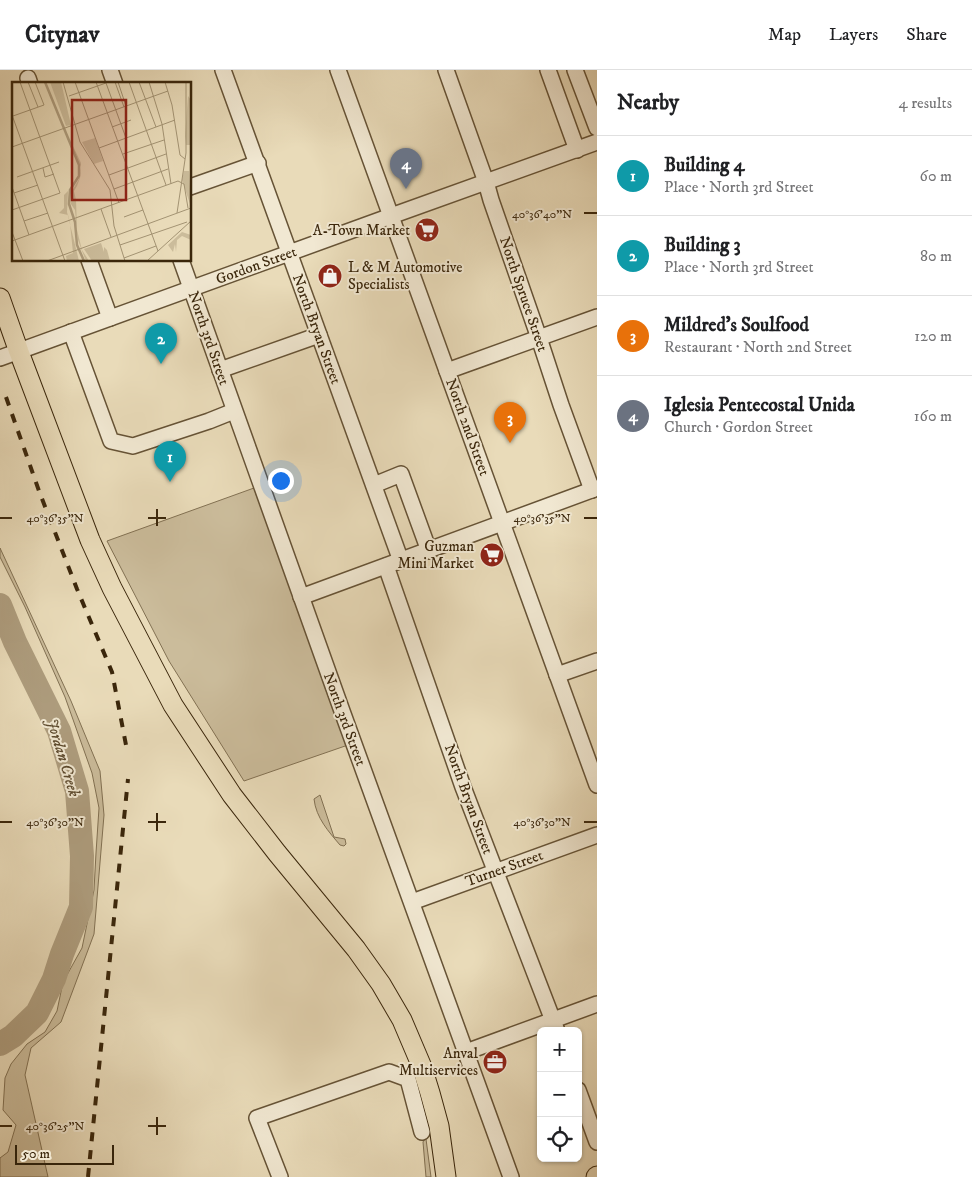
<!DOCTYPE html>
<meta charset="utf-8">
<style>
body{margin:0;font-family:"IM FELL DW Pica",serif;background:#f2f2f2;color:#202124}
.controls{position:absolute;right:15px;bottom:15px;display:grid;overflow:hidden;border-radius:8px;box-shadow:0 1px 4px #0004}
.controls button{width:45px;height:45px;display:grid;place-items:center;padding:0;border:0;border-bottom:1px solid #e0e0e0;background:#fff;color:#202124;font:25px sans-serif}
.scale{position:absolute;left:15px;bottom:12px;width:99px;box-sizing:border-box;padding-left:5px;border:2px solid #3a260b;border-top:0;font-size:14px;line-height:18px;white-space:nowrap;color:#3a260b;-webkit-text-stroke:4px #f1e8d2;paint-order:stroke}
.you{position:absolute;left:280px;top:410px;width:18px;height:18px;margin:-12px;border:4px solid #fff;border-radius:50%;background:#1a73e8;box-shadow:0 0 0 8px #1a73e833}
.badge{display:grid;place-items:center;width:32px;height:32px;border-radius:50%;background:#8f2418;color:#fff;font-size:16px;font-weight:700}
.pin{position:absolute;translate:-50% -41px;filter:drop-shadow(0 1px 2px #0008)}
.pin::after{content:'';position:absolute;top:26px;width:18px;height:15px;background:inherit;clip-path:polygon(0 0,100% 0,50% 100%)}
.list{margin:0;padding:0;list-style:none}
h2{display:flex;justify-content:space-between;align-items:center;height:65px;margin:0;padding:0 20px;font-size:21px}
h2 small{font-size:16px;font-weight:400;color:#757577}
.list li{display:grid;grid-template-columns:32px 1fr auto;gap:15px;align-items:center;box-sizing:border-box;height:80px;padding:0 20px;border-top:1px solid #e0e0e0}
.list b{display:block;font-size:19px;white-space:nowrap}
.list p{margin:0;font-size:16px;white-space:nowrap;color:#757577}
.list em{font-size:16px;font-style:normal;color:#757577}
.icon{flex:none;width:28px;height:28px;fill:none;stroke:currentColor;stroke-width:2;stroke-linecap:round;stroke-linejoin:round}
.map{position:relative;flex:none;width:597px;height:1107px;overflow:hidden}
header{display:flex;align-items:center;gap:30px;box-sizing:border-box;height:70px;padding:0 25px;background:#fff;border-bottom:1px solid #e0e0e0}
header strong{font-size:24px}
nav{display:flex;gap:28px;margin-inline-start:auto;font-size:18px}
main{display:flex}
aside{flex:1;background:#fff}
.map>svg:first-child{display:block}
.green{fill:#cbbc9b;stroke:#827153}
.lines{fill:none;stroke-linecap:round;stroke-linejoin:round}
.river{stroke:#ae9d7e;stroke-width:24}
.minor-casing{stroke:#665336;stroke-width:18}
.major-casing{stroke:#3a260b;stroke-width:21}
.minor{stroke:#f1e8d2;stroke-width:15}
.major{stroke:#e9dbb9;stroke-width:19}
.rail{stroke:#3a260b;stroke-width:4;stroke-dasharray:9 9;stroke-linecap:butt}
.ticks{fill:none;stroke:#3a260b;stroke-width:2}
.labels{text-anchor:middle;stroke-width:4;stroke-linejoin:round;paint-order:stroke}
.poi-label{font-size:15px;fill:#3a260b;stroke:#f1e8d2;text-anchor:end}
.street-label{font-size:15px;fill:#3a260b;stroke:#f1e8d2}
.water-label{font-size:16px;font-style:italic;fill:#5d4a2e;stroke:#f1e8d2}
.inset-river{fill:none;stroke:#ae9d7e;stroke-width:2.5}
.inset-road{fill:none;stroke:#a39373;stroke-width:1}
.view{fill:#8f2418;fill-opacity:0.15;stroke:#8f2418;stroke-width:2.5}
.inset-edge{fill:none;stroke:#3a260b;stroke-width:2.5}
.ticks-label{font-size:12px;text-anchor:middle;fill:#3a260b;stroke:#f1e8d2;stroke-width:4;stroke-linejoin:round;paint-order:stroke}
</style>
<header>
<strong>Citynav</strong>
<nav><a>Map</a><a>Layers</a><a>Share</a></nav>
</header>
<main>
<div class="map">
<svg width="597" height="1107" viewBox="0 0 597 1107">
<rect width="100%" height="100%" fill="#e9dbb9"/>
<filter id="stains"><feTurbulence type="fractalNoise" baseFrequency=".004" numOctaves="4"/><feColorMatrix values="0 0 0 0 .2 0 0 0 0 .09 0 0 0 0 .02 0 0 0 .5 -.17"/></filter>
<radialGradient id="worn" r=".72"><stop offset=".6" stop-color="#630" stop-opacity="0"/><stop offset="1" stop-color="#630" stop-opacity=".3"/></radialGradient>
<!-- green -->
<g class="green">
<polygon points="254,418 348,675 244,711 169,591 107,471"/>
<polygon points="0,478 71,631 100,701 104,745 94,864 61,952 31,978 25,1005 48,1107 0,1107 0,1088 8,1082 16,1055 3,1040 5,1008 11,994 27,974 45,962 57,941 63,912 82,878 94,820 96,783 99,738 92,703 65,627 25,537 0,487"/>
<path d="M 320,725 L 334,767 L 345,769 L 346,774 L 344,776 L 340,775 C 329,762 316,748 314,729 Z"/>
<polygon points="426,1069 431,1107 426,1107 423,1072 424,1070"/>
</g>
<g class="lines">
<!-- river -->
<polyline class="river" points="0,535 15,572 59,661 77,721 82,786 81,837 62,884 54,909 37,943 13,966 0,974"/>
<defs>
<g id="minor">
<polyline points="110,0 115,14"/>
<polyline points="223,0 401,491"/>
<polyline points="338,0 597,715"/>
<polyline points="446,0 486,112 491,130 539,268 561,335 592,420"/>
<polyline points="548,0 577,80"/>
<polyline points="575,0 597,58"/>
<polyline points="28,8 30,14"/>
<polyline points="190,117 258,93"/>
<polyline points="89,190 110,248"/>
<polyline points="181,190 342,641 511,1107"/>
<polyline points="71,262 111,371 133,376 209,351 234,341"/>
<polyline points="0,288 391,146 597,72"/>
<polyline points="220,300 319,265"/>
<polyline points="447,301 597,247"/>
<polyline points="374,415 401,404 429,481"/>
<polyline points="386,496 463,717 557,961"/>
<polyline points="301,527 597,418"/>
<polyline points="557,605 597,591"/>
<polyline points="412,832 597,765"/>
<polyline points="466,982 597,934"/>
<polyline points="578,1020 597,1072"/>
<polyline points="280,1107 257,1048 389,1002 408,1009 422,1062"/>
</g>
<g id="major">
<polyline points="0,228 19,282 90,470 112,518 173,635 232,725 277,783 356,879 381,914 402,950 422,997 430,1023 439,1056 446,1107"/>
<polyline points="596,1107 597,1106"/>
</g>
</defs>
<!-- minor casing -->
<use href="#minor" class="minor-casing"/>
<!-- major casing -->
<use href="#major" class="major-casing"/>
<!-- minor -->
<use href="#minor" class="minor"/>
<!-- major -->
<use href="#major" class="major"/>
<!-- rail -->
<g class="rail">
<polyline points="6,327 39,421 77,519 112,602 126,675"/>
<polyline points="88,1107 128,709"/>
</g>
</g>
<!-- ticks -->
<path class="ticks" d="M 584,143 L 597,143M 157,439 L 157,456M 0,448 L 12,448M 148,448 L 166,448M 584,448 L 597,448M 157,743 L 157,761M 0,752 L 12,752M 148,752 L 166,752M 584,752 L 597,752M 157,1047 L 157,1065M 0,1056 L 12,1056M 148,1056 L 166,1056"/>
<!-- icons -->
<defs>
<symbol id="supermarket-disc" viewBox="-11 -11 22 22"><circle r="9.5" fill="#8f2418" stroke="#f1e8d2"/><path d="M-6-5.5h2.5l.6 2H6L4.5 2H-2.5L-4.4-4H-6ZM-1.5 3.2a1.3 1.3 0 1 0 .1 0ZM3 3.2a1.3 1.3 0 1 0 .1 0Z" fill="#fff"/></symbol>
<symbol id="shop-disc" viewBox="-11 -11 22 22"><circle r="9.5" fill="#8f2418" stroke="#f1e8d2"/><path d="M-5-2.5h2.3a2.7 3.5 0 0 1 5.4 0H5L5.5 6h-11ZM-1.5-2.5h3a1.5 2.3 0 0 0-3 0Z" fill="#fff"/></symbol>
<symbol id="office-disc" viewBox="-11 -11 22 22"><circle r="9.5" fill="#8f2418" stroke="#f1e8d2"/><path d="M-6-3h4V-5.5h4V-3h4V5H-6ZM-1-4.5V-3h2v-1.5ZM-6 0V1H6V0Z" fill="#fff"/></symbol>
</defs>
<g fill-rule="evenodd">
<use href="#supermarket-disc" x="413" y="146" width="28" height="28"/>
<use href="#shop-disc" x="316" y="192" width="28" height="28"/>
<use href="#supermarket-disc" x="478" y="471" width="28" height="28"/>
<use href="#office-disc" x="481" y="978" width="28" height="28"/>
</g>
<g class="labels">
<!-- poi labels -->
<g class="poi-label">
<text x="410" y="165">A-Town Market</text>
<text x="348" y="202" text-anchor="start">L &amp; M Automotive<tspan x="348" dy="17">Specialists</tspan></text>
<text x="474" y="481">Guzman<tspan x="474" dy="17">Mini Market</tspan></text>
<text x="478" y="988">Anval<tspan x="478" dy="17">Multiservices</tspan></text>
</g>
<!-- street labels -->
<g class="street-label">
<text transform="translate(256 195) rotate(-20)" y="5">Gordon Street</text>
<text transform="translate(524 224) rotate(71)" y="5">North Spruce Street</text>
<text transform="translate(317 259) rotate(70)" y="5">North Bryan Street</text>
<text transform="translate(209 268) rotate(71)" y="5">North 3rd Street</text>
<text transform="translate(468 357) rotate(70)" y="5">North 2nd Street</text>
<text transform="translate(345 649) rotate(70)" y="5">North 3rd Street</text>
<text transform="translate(469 729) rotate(70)" y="5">North Bryan Street</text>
<text transform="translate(504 798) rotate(-20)" y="5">Turner Street</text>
</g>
<!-- water labels -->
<g class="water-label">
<text transform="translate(64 687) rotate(73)" y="6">Jordan Creek</text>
</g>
</g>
<!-- overview -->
<g transform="translate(12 12)">
<rect width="179" height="179" fill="#e9dbb9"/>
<path d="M 38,0 L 49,0 L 59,43 L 54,44 ZM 176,14 L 179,18 L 179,63 L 174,63 L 173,54 ZM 55,51 L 69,81 L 69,85 L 68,96 L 65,104 L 62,109 L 64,118 L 65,148 L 70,168 L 77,179 L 74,179 L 70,169 L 66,158 L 63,128 L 59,122 L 60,109 L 67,97 L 69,85 ZM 83,56 L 91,79 L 82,82 L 70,60 ZM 172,89 L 177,89 L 179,125 L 170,98 ZM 56,109 L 55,130 L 67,179 L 55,179 L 54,174 L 61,171 L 58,141 L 56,133 L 47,131 L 52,126 L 52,113 ZM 170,150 L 179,153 L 179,158 L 170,154 L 165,158 L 164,170 L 163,162 L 161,170 L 156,163 ZM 89,161 L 92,170 L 92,165 L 95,168 L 98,179 L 80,179 L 72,167 Z" fill="#cbbc9b"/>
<path class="inset-river" d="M 33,0 L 67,83 L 67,94 L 58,108 L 57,122 L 63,140 L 65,163 L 72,179"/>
<path class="inset-road" d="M 16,0 L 26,25M 51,0 L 68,60 L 98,108 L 102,144 L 113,179M 63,0 L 107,121M 84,0 L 146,169M 103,0 L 112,25M 106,0 L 114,24M 117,0 L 154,103M 127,0 L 144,45M 137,0 L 150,42 L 159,102M 153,0 L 160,23 L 168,73 L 173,77M 94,1 L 114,56M 57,14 L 94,1M 0,33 L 53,179M 1,34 L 32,23 L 23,0M 100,45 L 119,38M 0,65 L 156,9M 87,66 L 163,38M 111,72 L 152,58M 31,86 L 33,95 L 42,92M 97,93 L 154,72M 5,95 L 47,80M 0,105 L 17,153M 102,107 L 156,87M 2,111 L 26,103M 89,127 L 99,155M 0,128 L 48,111 L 8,0M 165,131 L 174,71 L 174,0M 112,135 L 131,128M 12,139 L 36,131M 0,150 L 11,179M 0,159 L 166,99 L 172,102 L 176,126M 108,163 L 175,140M 112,176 L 144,164M 35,179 L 179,126M 135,179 L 179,139"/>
<path class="view" d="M 60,18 L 114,18 L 114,118 L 60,118 Z"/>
<rect width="179" height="179" class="inset-edge"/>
</g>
<g class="ticks-label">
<text x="542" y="148">40°36'40"N</text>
<text x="55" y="452">40°36'35"N</text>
<text x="542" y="452">40°36'35"N</text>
<text x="55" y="756">40°36'30"N</text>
<text x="542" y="756">40°36'30"N</text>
<text x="55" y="1060">40°36'25"N</text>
</g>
<rect width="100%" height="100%" filter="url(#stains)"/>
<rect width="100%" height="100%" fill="url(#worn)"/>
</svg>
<div class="controls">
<button>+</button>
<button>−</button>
<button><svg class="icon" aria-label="locate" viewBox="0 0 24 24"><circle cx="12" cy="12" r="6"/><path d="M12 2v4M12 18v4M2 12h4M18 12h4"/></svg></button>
</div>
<div class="scale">50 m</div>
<div class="you"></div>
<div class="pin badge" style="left:170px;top:412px;background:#0f9aa8">1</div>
<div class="pin badge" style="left:161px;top:294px;background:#0f9aa8">2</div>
<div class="pin badge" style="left:510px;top:373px;background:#e8710a">3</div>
<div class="pin badge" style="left:406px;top:119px;background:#6b7280">4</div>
</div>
<aside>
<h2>Nearby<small>4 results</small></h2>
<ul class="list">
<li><span class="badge" style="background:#0f9aa8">1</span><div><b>Building 4</b><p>Place · North 3rd Street</p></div><em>60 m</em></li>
<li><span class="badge" style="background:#0f9aa8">2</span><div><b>Building 3</b><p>Place · North 3rd Street</p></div><em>80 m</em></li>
<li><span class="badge" style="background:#e8710a">3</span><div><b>Mildred's Soulfood</b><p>Restaurant · North 2nd Street</p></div><em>120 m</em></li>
<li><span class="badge" style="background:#6b7280">4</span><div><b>Iglesia Pentecostal Unida</b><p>Church · Gordon Street</p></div><em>160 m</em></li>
</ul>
</aside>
</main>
